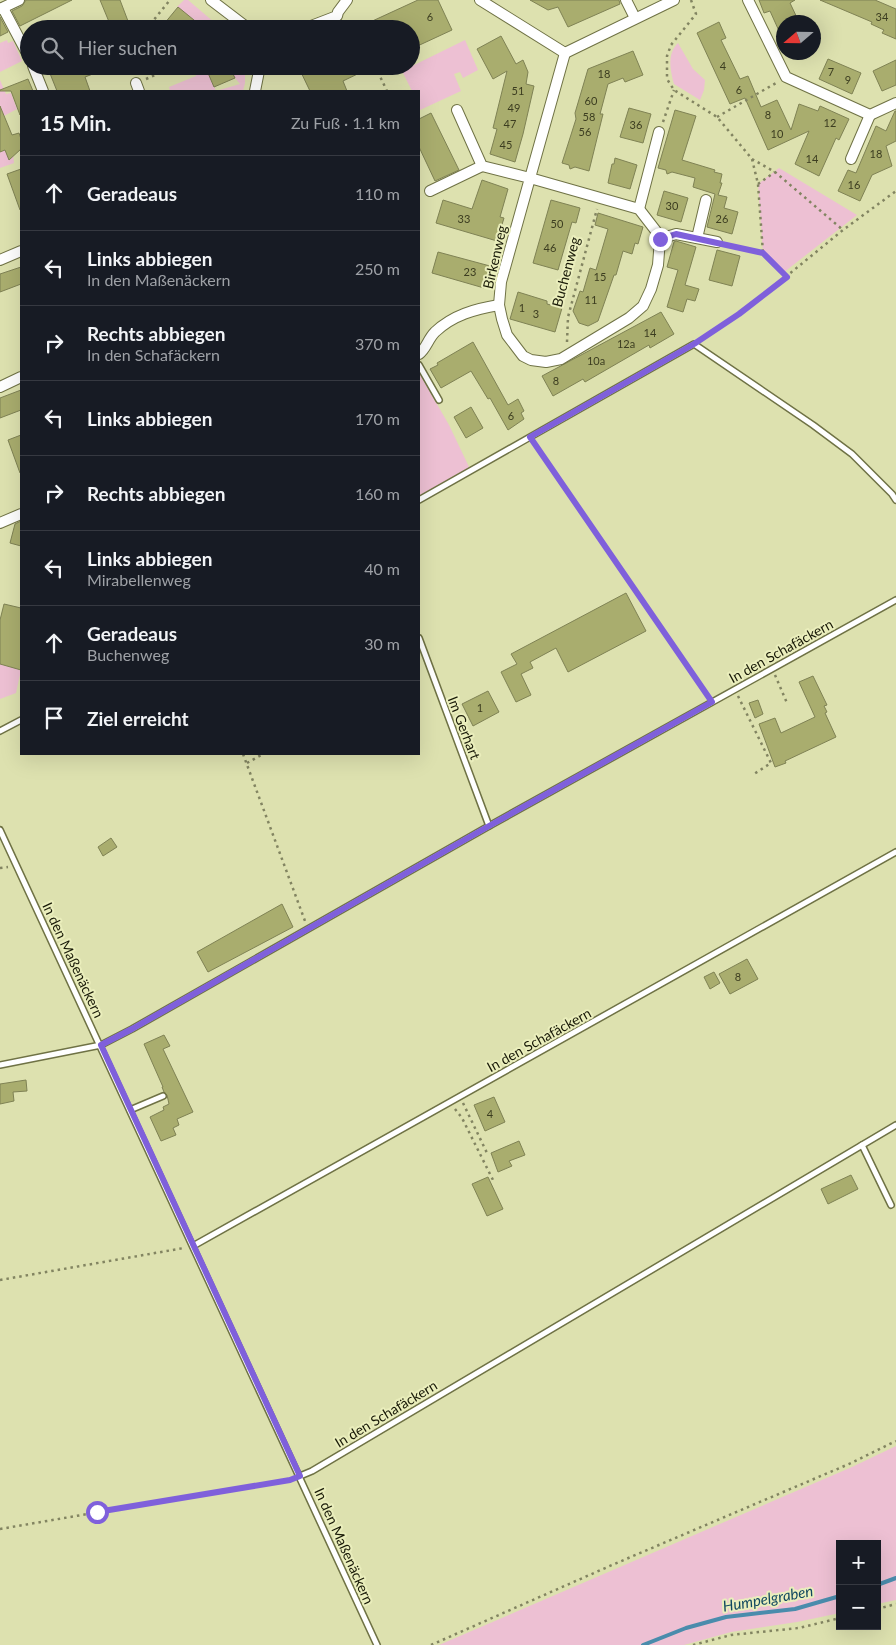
<!DOCTYPE html>
<html lang="de">
<meta charset="utf-8">
<style>
body{margin:0;font-family:Lato,sans-serif;background:#242831;color:#f1f3f6}
.controls{position:absolute;right:15px;bottom:15px;display:grid;overflow:hidden;border-radius:0px;box-shadow:0 5px 20px #0002}
.controls button{width:45px;height:45px;display:grid;place-items:center;padding:0;border:0;border-bottom:1px solid #363941;background:#171b24;color:#f1f3f6;font:25px sans-serif}
.compass{position:absolute;left:776px;top:15px;width:45px;height:45px;border-radius:50%;background:#171b24;box-shadow:0 5px 20px #0002;rotate:250deg}
.stop{position:absolute;width:15px;height:15px;margin:-11px;border:4px solid #7f60db;border-radius:50%;background:#fff}
.stop.end{background:#7f60db;border-color:#fff;box-shadow:0 1px 5px #0008}
.list{margin:0;padding:0;list-style:none}
h2{display:flex;justify-content:space-between;align-items:center;height:65px;margin:0;padding:0 20px;font-size:21px}
h2 small{font-size:16px;font-weight:400;color:#9ea1a6}
.list li{display:grid;grid-template-columns:32px 1fr auto;gap:15px;align-items:center;box-sizing:border-box;height:75px;padding:0 20px;border-top:1px solid #363941}
.list b{display:block;font-size:19px;white-space:nowrap}
.list p{margin:0;font-size:16px;white-space:nowrap;color:#9ea1a6}
.list em{font-size:16px;font-style:normal;color:#9ea1a6}
.icon{flex:none;width:28px;height:28px;fill:none;stroke:currentColor;stroke-width:2;stroke-linecap:round;stroke-linejoin:round}
.map{position:relative;flex:none;width:896px;height:1645px;overflow:hidden}
.search{position:absolute;background:#171b24;box-shadow:0 5px 20px #0002;left:20px;top:20px;width:400px;height:55px;display:flex;align-items:center;gap:12px;box-sizing:border-box;padding:0 18px;border-radius:28px;color:#9ea1a6;font-size:19px}
.panel{position:absolute;background:#171b24;box-shadow:0 5px 20px #0002;left:20px;top:90px;width:400px;height:665px;border-radius:0px}
.map>svg:first-child{display:block}
.green{fill:#edc0d3}
.lines{fill:none;stroke-linecap:round;stroke-linejoin:round}
.stream{stroke:#4a8cac;stroke-width:4}
.building{fill:#a9ad6e;stroke:#7f8254}
.lane-casing{stroke:#6f7245;stroke-width:8}
.street-casing{stroke:#6f7245;stroke-width:12}
.path{stroke:#828461;stroke-width:2.5;stroke-dasharray:2.5 4;stroke-linecap:butt}
.lane{stroke:#fff;stroke-width:5}
.street{stroke:#fff;stroke-width:10}
.route{stroke:#7f60db;stroke-width:6}
.labels{text-anchor:middle;stroke-width:4;stroke-linejoin:round;paint-order:stroke}
.number-label{font-size:11px;fill:#3c3d20}
.street-label{font-size:14px;fill:#171806;stroke:#eaeebc}
.water-label{font-size:15px;font-style:italic;fill:#10475f;stroke:#eaeebc}
</style>
<div class="map">
<svg width="896" height="1645" viewBox="0 0 896 1645">
<rect width="100%" height="100%" fill="#dde1af"/>
<!-- green -->
<g class="green">
<polygon points="184,0 188,0 222,29 205,29 177,7"/>
<polygon points="7,40 8,43 13,41 22,61 0,72 0,43"/>
<polygon points="465,40 478,70 463,78 460,72 454,74 461,91 420,110 419,91 412,91 402,71"/>
<path d="M 678,43 L 693,69 L 705,80 L 704,90 L 700,100 L 674,84 C 670,69 667,54 678,43 Z"/>
<polygon points="229,66 245,66 245,83 243,91 170,91 169,87 196,76 196,74 206,68 216,91 240,84 235,78"/>
<polygon points="0,80 6,94 11,93 17,109 0,118"/>
<polygon points="5,150 13,154 14,163 0,168 0,152"/>
<polygon points="779,168 857,215 783,273 763,253 758,184"/>
<polygon points="419,373 449,425 470,469 419,496"/>
<polygon points="0,664 21,670 16,693 0,699"/>
<polygon points="896,1446 896,1600 877,1604 877,1544 840,1544 840,1613 797,1622 731,1632 684,1645 439,1645 852,1467"/>
</g>
<g class="lines">
<!-- stream -->
<g class="stream">
<polyline points="877,1585 896,1578"/>
<polyline points="643,1645 686,1628 726,1617 795,1609 840,1596"/>
</g>
</g>
<!-- building -->
<g class="building">
<polygon points="26,0 72,0 20,26 12,11 22,6"/>
<polygon points="100,0 120,0 131,29 112,29"/>
<polygon points="418,0 438,0 452,30 411,49 411,29 355,29"/>
<polygon points="530,0 619,0 620,4 568,27 558,7 548,10"/>
<polygon points="759,0 795,0 790,3 799,22 784,22 784,42 770,11 764,13"/>
<polygon points="820,0 875,0 896,9 896,39 882,33 884,30 871,24 872,22"/>
<polygon points="178,7 205,29 170,29 164,24"/>
<polygon points="0,17 8,32 0,36"/>
<polygon points="719,22 726,38 721,40 740,79 748,76 761,107 777,100 791,130 799,104 818,111 820,106 849,119 839,140 836,138 819,176 795,164 809,131 768,150 745,98 730,104 697,33"/>
<polygon points="501,36 516,64 523,60 528,72 526,84 534,86 523,134 515,162 490,154 497,129 493,128 507,71 493,79 477,49"/>
<polygon points="633,51 643,75 625,82 623,78 608,84 600,114 603,114 589,171 575,167 570,169 569,165 562,163 576,119 575,113 588,69"/>
<polygon points="828,59 861,73 852,94 819,79"/>
<polygon points="896,60 896,85 882,91 873,71"/>
<polygon points="47,66 110,66 111,67 85,77 90,91 57,91"/>
<polygon points="205,66 229,66 235,78 214,87"/>
<polygon points="298,66 374,66 343,81 347,91 310,91"/>
<polygon points="28,79 33,91 21,91 20,115 11,91 0,91 0,90"/>
<polygon points="0,106 12,135 19,133 21,139 21,149 9,160 5,150 0,152"/>
<polygon points="629,108 651,114 643,143 620,137"/>
<polygon points="675,110 696,116 682,160 715,170 714,172 722,174 720,183 722,183 718,195 727,197 724,208 738,212 732,234 707,227 715,194 693,187 695,178 672,172 667,174 666,170 658,168"/>
<polygon points="895,111 896,111 896,141 886,146 892,166 872,175 860,201 838,191 848,170 856,173 876,126 886,131"/>
<polygon points="431,113 459,170 435,181 419,147 419,119"/>
<polygon points="615,158 637,165 630,189 608,183 612,164 614,164"/>
<polygon points="21,169 21,210 20,210 7,174"/>
<polygon points="482,180 508,189 500,217 504,218 497,241 436,223 443,200 472,209"/>
<polygon points="664,191 688,198 681,222 657,215"/>
<polygon points="551,200 580,208 576,223 572,222 558,270 533,263"/>
<polygon points="598,213 643,227 638,244 635,243 632,254 623,251 616,275 614,275 598,321 588,326 579,323 573,311 580,291 583,292 590,268 596,270 608,229 595,225"/>
<polygon points="676,241 696,247 685,285 699,289 695,301 687,299 683,312 667,307 678,270 667,267 674,242"/>
<polygon points="717,250 740,256 732,286 709,280"/>
<polygon points="438,252 490,266 484,288 432,273"/>
<polygon points="21,267 21,284 0,292 0,274"/>
<polygon points="518,292 547,301 547,304 562,308 555,332 510,319"/>
<polygon points="661,312 674,334 650,348 649,345 585,382 583,379 553,396 542,376"/>
<polygon points="473,342 508,405 518,399 524,411 521,413 524,419 508,430 490,398 488,399 471,371 441,388 430,369 438,365 437,363"/>
<polygon points="21,390 21,410 0,418 0,398"/>
<polygon points="471,407 483,428 466,438 454,417"/>
<polygon points="21,435 21,473 20,473 8,440"/>
<polygon points="21,521 21,546 10,543 15,524"/>
<polygon points="626,593 646,631 568,672 556,648 530,662 533,668 521,674 531,695 516,702 501,672 517,664 511,654"/>
<polygon points="4,604 21,608 21,670 0,664 0,620"/>
<polygon points="813,676 827,705 824,706 827,712 825,713 836,737 785,761 786,763 775,767 759,724 775,718 781,733 815,717 799,682"/>
<polygon points="488,691 499,712 473,726 462,704"/>
<polygon points="758,700 763,714 755,718 749,703"/>
<polygon points="111,838 117,847 103,856 98,847"/>
<polygon points="282,904 293,927 208,972 197,952"/>
<polygon points="747,959 758,979 730,994 719,974"/>
<polygon points="714,972 720,983 710,989 704,977"/>
<polygon points="164,1035 170,1046 163,1049 193,1112 177,1119 179,1125 173,1128 176,1135 161,1141 150,1117 164,1110 163,1107 169,1104 167,1095 164,1092 162,1087 163,1087 144,1044"/>
<polygon points="26,1080 27,1091 13,1092 14,1101 0,1104 0,1084"/>
<polygon points="494,1097 505,1122 485,1131 474,1105"/>
<polygon points="519,1141 525,1155 509,1161 512,1166 498,1172 491,1153"/>
<polygon points="851,1175 858,1189 828,1204 821,1189"/>
<polygon points="488,1177 503,1209 487,1216 472,1184"/>
</g>
<g class="lines">
<defs>
<g id="lane">
<polyline points="419,365 439,400"/>
<polyline points="419,500 694,344 813,425 852,454 892,494 896,500"/>
<polyline points="419,638 489,826"/>
<polyline points="0,731 21,720"/>
<polyline points="0,830 377,1645"/>
<polyline points="0,1065 101,1045 132,1029 489,826 896,600"/>
<polyline points="130,1110 163,1096"/>
<polyline points="862,1145 891,1205"/>
<polyline points="193,1246 896,852"/>
<polyline points="300,1476 312,1471 896,1125"/>
</g>
<g id="street">
<polyline points="211,0 249,29"/>
<polyline points="480,0 565,53 674,0"/>
<polyline points="626,0 635,18"/>
<polyline points="748,0 786,77 870,115 896,103"/>
<polyline points="3,8 29,57"/>
<polyline points="0,9 19,0"/>
<polyline points="294,29 311,26 337,16 338,12 347,0"/>
<polyline points="33,66 43,91"/>
<polyline points="136,83 139,91"/>
<polyline points="255,91 260,66"/>
<polyline points="457,110 482,166 530,178 639,209 656,231 660,239 658,265 651,289 643,306 629,318 561,359 546,362 531,360 523,356 507,335 502,319 499,305 501,282 530,178 565,53"/>
<polyline points="851,159 870,115"/>
<polyline points="430,191 482,166"/>
<polyline points="639,209 659,132"/>
<polyline points="697,238 706,200"/>
<polyline points="660,239 676,234 717,242"/>
<polyline points="0,260 21,251"/>
<path d="M 419,354 C 426,349 428,339 435,332 C 453,315 475,309 499,305"/>
<polyline points="0,387 21,377"/>
<polyline points="0,523 21,514"/>
</g>
</defs>
<!-- lane casing -->
<use href="#lane" class="lane-casing"/>
<!-- street casing -->
<use href="#street" class="street-casing"/>
<!-- path -->
<g class="path">
<polyline points="691,0 696,14 671,45 667,56 667,79 674,90 717,117 752,159 758,184 763,253"/>
<polyline points="346,23 355,29"/>
<polyline points="150,29 148,27 170,0"/>
<polyline points="375,66 387,91"/>
<polyline points="146,79 176,66"/>
<polyline points="717,117 776,83"/>
<polyline points="663,122 674,90"/>
<polyline points="752,159 775,172 843,230"/>
<polyline points="758,184 775,172"/>
<polyline points="727,244 763,253 787,277"/>
<polyline points="702,339 739,315 843,230 896,191"/>
<polyline points="567,342 568,317 597,209"/>
<polyline points="535,445 707,695"/>
<polyline points="775,675 787,703"/>
<polyline points="738,696 771,763 754,774"/>
<polyline points="243,754 305,921"/>
<polyline points="247,763 263,754"/>
<polyline points="0,868 8,867"/>
<polyline points="463,1103 487,1153"/>
<polyline points="455,1109 462,1118 494,1182"/>
<polyline points="0,1280 184,1248"/>
<polyline points="0,1529 292,1479"/>
<polyline points="877,1609 896,1604"/>
<polyline points="431,1645 612,1565 849,1464 896,1441"/>
<polyline points="693,1645 731,1635 799,1628 840,1618"/>
</g>
<!-- lane -->
<use href="#lane" class="lane"/>
<!-- street -->
<use href="#street" class="street"/>
</g>
<g class="lines">
<!-- route -->
<polyline class="route" points="97,1512 290,1480 300,1476 101,1045 132,1029 489,826 712,702 530,437 694,344 739,314 787,277 763,253 676,234 660,239"/>
</g>
<g class="labels">
<!-- number labels -->
<g class="number-label">
<text x="430" y="21">6</text>
<text x="882" y="21">34</text>
<text x="723" y="70">4</text>
<text x="831" y="76">7</text>
<text x="604" y="78">18</text>
<text x="848" y="84">9</text>
<text x="739" y="94">6</text>
<text x="518" y="95">51</text>
<text x="591" y="105">60</text>
<text x="514" y="112">49</text>
<text x="768" y="119">8</text>
<text x="589" y="121">58</text>
<text x="830" y="127">12</text>
<text x="510" y="128">47</text>
<text x="636" y="129">36</text>
<text x="585" y="136">56</text>
<text x="777" y="138">10</text>
<text x="506" y="149">45</text>
<text x="876" y="158">18</text>
<text x="812" y="163">14</text>
<text x="854" y="189">16</text>
<text x="672" y="210">30</text>
<text x="464" y="223">33</text>
<text x="722" y="223">26</text>
<text x="557" y="228">50</text>
<text x="550" y="252">46</text>
<text x="470" y="276">23</text>
<text x="600" y="281">15</text>
<text x="591" y="304">11</text>
<text x="522" y="312">1</text>
<text x="536" y="318">3</text>
<text x="650" y="337">14</text>
<text x="626" y="348">12a</text>
<text x="596" y="365">10a</text>
<text x="556" y="385">8</text>
<text x="511" y="420">6</text>
<text x="480" y="712">1</text>
<text x="738" y="981">8</text>
<text x="490" y="1118">4</text>
</g>
<!-- street labels -->
<g class="street-label">
<text transform="translate(495 257) rotate(-77)" y="5">Birkenweg</text>
<text transform="translate(566 272) rotate(-75)" y="5">Buchenweg</text>
<text transform="translate(781 651) rotate(-29)" y="5">In den Schafäckern</text>
<text transform="translate(464 728) rotate(69)" y="5">Im Gerhart</text>
<text transform="translate(73 960) rotate(65)" y="5">In den Maßenäckern</text>
<text transform="translate(539 1040) rotate(-29)" y="5">In den Schafäckern</text>
<text transform="translate(386 1414) rotate(-31)" y="5">In den Schafäckern</text>
<text transform="translate(344 1546) rotate(66)" y="5">In den Maßenäckern</text>
</g>
<!-- water labels -->
<g class="water-label">
<text transform="translate(768 1599) rotate(-10)" y="5">Humpelgraben</text>
</g>
</g>
</svg>
<div class="controls">
<button>+</button>
<button>−</button>
</div>
<svg class="compass" viewBox="-18 -18 36 36"><path d="M0-13l5 13h-10z" fill="#e53935"/><path d="M0 13l5-13h-10z" fill="#9ea1a6"/></svg>
<div class="stop" style="left:97px;top:1512px"></div>
<div class="stop end" style="left:660px;top:239px"></div>
<div class="search"><svg class="icon" aria-label="search" viewBox="0 0 24 24"><circle cx="10" cy="10" r="6"/><path d="M15 15l6 6"/></svg>Hier suchen</div>
<section class="panel">
<h2>15 Min.<small>Zu Fuß · 1.1 km</small></h2>
<ul class="list">
<li><svg class="icon" aria-label="ahead" viewBox="0 0 24 24"><path d="M12 20V5M6 11l6-6 6 6"/></svg><div><b>Geradeaus</b></div><em>110 m</em></li>
<li><svg class="icon" aria-label="left" viewBox="0 0 24 24"><path d="M17 20v-9H6M10 6l-5 5 5 5"/></svg><div><b>Links abbiegen</b><p>In den Maßenäckern</p></div><em>250 m</em></li>
<li><svg class="icon" aria-label="right" viewBox="0 0 24 24"><path d="M7 20v-9h11M14 6l5 5-5 5"/></svg><div><b>Rechts abbiegen</b><p>In den Schafäckern</p></div><em>370 m</em></li>
<li><svg class="icon" aria-label="left" viewBox="0 0 24 24"><path d="M17 20v-9H6M10 6l-5 5 5 5"/></svg><div><b>Links abbiegen</b></div><em>170 m</em></li>
<li><svg class="icon" aria-label="right" viewBox="0 0 24 24"><path d="M7 20v-9h11M14 6l5 5-5 5"/></svg><div><b>Rechts abbiegen</b></div><em>160 m</em></li>
<li><svg class="icon" aria-label="left" viewBox="0 0 24 24"><path d="M17 20v-9H6M10 6l-5 5 5 5"/></svg><div><b>Links abbiegen</b><p>Mirabellenweg</p></div><em>40 m</em></li>
<li><svg class="icon" aria-label="ahead" viewBox="0 0 24 24"><path d="M12 20V5M6 11l6-6 6 6"/></svg><div><b>Geradeaus</b><p>Buchenweg</p></div><em>30 m</em></li>
<li><svg class="icon" aria-label="arrive" viewBox="0 0 24 24"><path d="M6 21V4h12l-3 4 3 4H6"/></svg><div><b>Ziel erreicht</b></div></li>
</ul>
</section>
</div>
